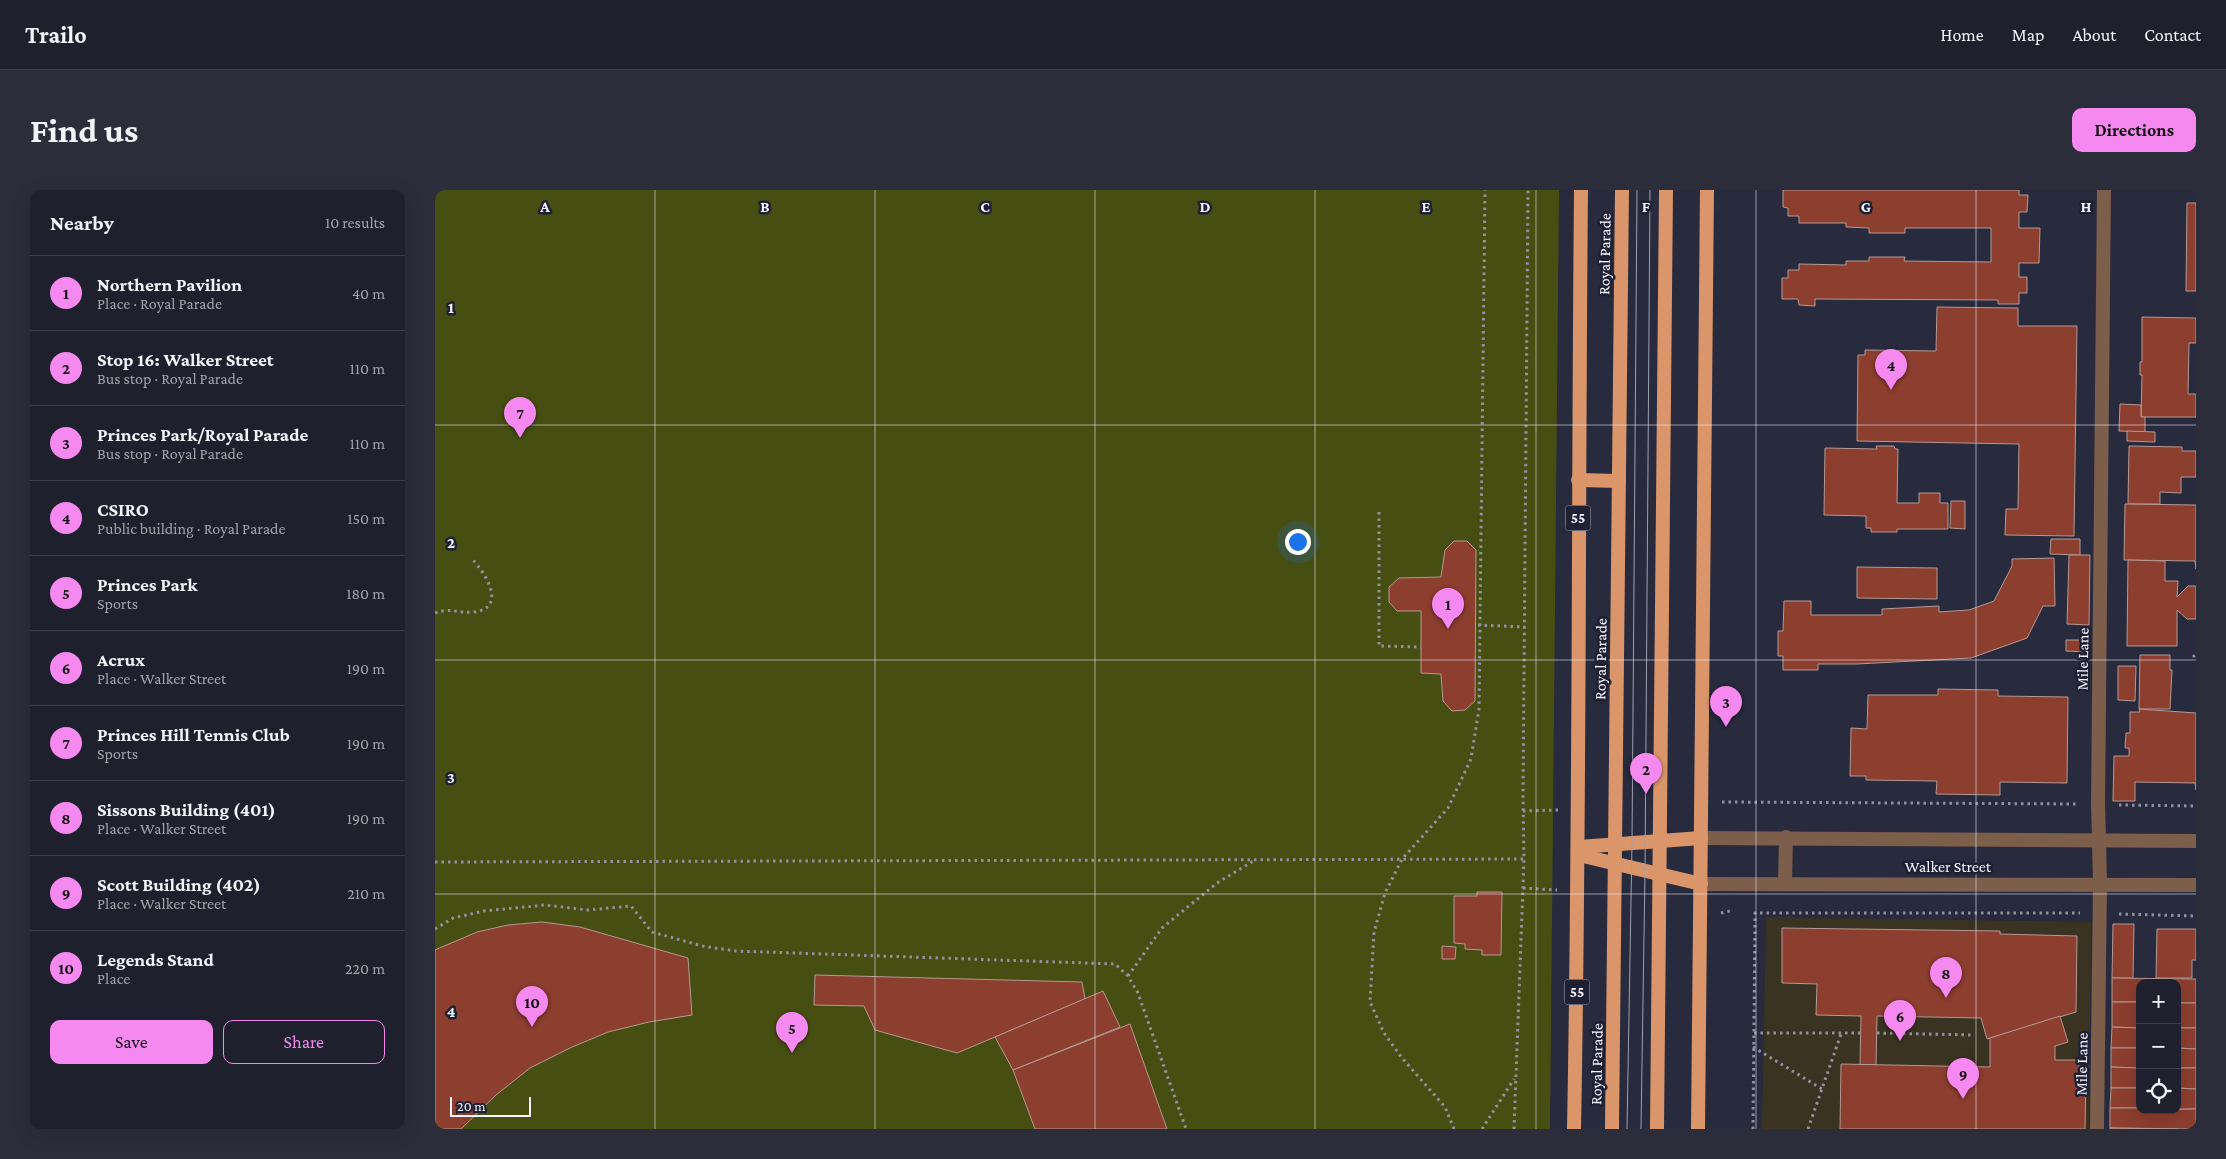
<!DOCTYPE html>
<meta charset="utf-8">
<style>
body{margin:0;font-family:"Crimson Pro",serif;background:#2b2d3a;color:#f1f3f6}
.controls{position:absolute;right:15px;bottom:15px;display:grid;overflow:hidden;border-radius:10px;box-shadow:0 5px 20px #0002}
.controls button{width:45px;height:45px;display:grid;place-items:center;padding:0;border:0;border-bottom:1px solid #3c3e4a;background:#1e202e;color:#f1f3f6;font:25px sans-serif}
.scale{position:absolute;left:15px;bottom:12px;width:81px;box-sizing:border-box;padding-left:5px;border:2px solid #f2f4fe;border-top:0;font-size:14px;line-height:18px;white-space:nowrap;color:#f2f4fe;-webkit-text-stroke:4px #1f2133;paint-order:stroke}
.you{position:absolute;left:862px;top:351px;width:18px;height:18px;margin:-12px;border:4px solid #fff;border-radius:50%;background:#1a73e8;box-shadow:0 0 0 8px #1a73e833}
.badge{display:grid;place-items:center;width:32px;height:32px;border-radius:50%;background:#f589ef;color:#111;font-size:16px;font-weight:700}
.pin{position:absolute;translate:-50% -41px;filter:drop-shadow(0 1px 2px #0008)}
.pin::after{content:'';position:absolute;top:26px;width:18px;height:15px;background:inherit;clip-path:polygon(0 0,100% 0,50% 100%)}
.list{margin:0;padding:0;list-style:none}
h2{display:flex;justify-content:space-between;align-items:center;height:65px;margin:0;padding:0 20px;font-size:21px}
h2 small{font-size:16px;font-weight:400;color:#a1a3aa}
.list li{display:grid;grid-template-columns:32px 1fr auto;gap:15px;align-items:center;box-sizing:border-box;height:75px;padding:0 20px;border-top:1px solid #3c3e4a}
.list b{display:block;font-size:19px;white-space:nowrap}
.list p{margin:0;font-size:16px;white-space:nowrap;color:#a1a3aa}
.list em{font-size:16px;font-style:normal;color:#a1a3aa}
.actions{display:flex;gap:10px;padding:15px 20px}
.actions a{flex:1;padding:11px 0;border:1px solid #f589ef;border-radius:10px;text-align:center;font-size:18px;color:#f589ef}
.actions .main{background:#f589ef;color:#111}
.icon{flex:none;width:28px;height:28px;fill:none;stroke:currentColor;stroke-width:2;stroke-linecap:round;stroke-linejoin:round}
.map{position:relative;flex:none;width:1761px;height:939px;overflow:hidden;border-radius:10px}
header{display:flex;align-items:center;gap:30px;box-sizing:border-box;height:70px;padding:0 25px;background:#1e202e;border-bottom:1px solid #3c3e4a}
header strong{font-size:24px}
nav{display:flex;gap:28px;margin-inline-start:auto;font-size:18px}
.intro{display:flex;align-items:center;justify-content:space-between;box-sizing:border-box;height:120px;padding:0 30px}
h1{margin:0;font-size:35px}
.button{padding:12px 22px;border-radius:10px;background:#f589ef;color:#111;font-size:18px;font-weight:700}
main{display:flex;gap:30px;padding:0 30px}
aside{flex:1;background:#1e202e;border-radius:10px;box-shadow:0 5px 20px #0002}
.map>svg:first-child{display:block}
.education{fill:#3a3322}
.green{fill:#474e12}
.building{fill:#8c3e2f;stroke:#b59993}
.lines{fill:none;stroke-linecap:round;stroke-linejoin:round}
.path{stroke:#9092a0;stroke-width:3;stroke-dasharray:2.5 4;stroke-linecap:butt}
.service{stroke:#7c5e4a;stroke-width:14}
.minor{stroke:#7c5e4a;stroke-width:14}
.trunk{stroke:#da966a;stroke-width:14}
.tram{stroke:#9fa1af;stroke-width:1}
.grid{fill:none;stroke:#f2f4fe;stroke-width:1;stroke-opacity:0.55}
.labels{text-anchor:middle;stroke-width:5;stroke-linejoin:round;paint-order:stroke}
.shield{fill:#1f2133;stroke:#b3b5c1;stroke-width:1}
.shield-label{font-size:15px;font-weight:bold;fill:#f2f4fe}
.street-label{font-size:16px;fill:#f2f4fe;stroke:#1f2133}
.grid-label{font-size:16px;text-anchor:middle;font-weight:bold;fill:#f2f4fe;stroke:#1f2133;stroke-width:5;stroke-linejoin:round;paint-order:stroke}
</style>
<header>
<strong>Trailo</strong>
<nav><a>Home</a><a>Map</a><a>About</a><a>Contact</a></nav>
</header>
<div class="intro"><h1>Find us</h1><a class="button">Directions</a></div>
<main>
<aside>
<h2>Nearby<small>10 results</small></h2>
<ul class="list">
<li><span class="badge">1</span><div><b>Northern Pavilion</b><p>Place · Royal Parade</p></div><em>40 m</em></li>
<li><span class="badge">2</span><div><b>Stop 16: Walker Street</b><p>Bus stop · Royal Parade</p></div><em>110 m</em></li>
<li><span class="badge">3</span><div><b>Princes Park/Royal Parade</b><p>Bus stop · Royal Parade</p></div><em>110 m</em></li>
<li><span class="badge">4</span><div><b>CSIRO</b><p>Public building · Royal Parade</p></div><em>150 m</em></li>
<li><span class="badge">5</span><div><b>Princes Park</b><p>Sports</p></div><em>180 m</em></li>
<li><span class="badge">6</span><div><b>Acrux</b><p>Place · Walker Street</p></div><em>190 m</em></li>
<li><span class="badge">7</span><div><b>Princes Hill Tennis Club</b><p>Sports</p></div><em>190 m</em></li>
<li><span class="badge">8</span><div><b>Sissons Building (401)</b><p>Place · Walker Street</p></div><em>190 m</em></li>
<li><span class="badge">9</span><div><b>Scott Building (402)</b><p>Place · Walker Street</p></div><em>210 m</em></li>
<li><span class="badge">10</span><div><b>Legends Stand</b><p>Place</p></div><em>220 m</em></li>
</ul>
<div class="actions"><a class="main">Save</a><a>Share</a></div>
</aside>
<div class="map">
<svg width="1761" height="939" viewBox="0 0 1761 939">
<rect width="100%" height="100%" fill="#282a3d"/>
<!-- education -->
<polygon class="education" points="1331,727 1656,732 1654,939 1327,939"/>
<!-- green -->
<polygon class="green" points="0,0 1124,0 1115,939 0,939"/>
<!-- building -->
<g class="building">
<polygon points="1348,0 1584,0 1584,5 1593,5 1592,22 1584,22 1584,38 1605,38 1604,73 1584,73 1584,87 1592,87 1592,103 1584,103 1584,114 1563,114 1563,110 1380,109 1380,116 1364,115 1363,109 1347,109 1347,88 1353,88 1353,80 1364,80 1364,74 1411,75 1411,71 1434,71 1434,67 1470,67 1469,71 1556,72 1556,38 1470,38 1470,43 1434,43 1434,38 1411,37 1411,33 1364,33 1364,26 1353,26 1353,18 1348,17"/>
<polygon points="1752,13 1761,13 1761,101 1751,101"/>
<polygon points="1502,117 1583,118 1583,136 1642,136 1639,346 1570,345 1571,319 1583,319 1584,254 1422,251 1423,165 1430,165 1430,160 1501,161"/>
<polygon points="1707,127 1761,128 1761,153 1754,153 1753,204 1761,204 1761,227 1706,227 1707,185 1705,185 1705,172 1707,172"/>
<polygon points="1685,214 1706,215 1706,227 1710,227 1710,242 1684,241"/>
<polygon points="1692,241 1720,242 1720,252 1692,251"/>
<polygon points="1441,256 1459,256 1460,259 1463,259 1462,313 1484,313 1484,303 1505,303 1505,313 1513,313 1513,339 1462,339 1462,342 1436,342 1436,338 1431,338 1431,326 1389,325 1390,258 1442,259"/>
<polygon points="1694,256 1747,257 1747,261 1761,261 1761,287 1746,287 1746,303 1725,302 1725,314 1693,314"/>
<polygon points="1516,311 1530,311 1530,339 1515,338"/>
<polygon points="1690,314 1761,315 1761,379 1760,371 1689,370"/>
<polygon points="1616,349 1645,349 1645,365 1615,364"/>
<polygon points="1019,351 1032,351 1041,360 1040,511 1030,520 1017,521 1008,511 1006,484 986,483 986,421 962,421 954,412 954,397 964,388 1006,387 1010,360"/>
<polygon points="1634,365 1655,365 1654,435 1632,434"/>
<polygon points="1619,368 1620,416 1608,416 1592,448 1536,468 1422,474 1383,474 1383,480 1348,480 1348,466 1343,466 1343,441 1348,441 1349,411 1376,411 1376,425 1447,425 1447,419 1504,416 1504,422 1534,420 1559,411 1577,376 1577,369"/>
<polygon points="1693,370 1730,371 1730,391 1743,391 1742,407 1753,396 1761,396 1761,429 1752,429 1742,420 1742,456 1692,456"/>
<polygon points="1422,377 1502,378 1502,409 1422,408"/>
<polygon points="1631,450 1653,450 1653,462 1631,461"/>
<polygon points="1705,465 1735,465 1735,480 1737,480 1735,519 1704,519"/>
<polygon points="1683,476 1701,476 1700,511 1683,510"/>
<polygon points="1503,499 1563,500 1563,506 1633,507 1632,593 1565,592 1565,605 1501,604 1502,591 1431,590 1431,586 1415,586 1416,538 1432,539 1433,505 1503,505"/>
<polygon points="1704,519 1761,523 1761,600 1760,593 1700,592 1700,611 1678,611 1679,566 1694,566 1694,558 1690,558 1691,543 1695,543 1695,522 1705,522"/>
<polygon points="1042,702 1067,702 1066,765 1047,765 1047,760 1030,759 1030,754 1019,753 1019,706 1042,706"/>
<polygon points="107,732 145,737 253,768 257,825 214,832 173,842 135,858 95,878 61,905 26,939 0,939 0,760 42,742 73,735"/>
<polygon points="1678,734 1699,734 1698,788 1677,788"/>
<polygon points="1347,738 1565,741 1565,744 1642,746 1641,822 1552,849 1546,828 1442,826 1441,875 1425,875 1426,826 1381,825 1382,794 1347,793"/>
<polygon points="1722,739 1761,739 1761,770 1757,770 1757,788 1721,788"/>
<polygon points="1007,756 1021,757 1020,769 1007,769"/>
<polygon points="380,785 647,792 650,809 522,863 440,840 429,816 379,815"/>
<polygon points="1677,788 1761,789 1761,813 1742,813 1742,793 1705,793 1705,812 1677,812"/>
<polygon points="668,801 685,837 578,880 560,847"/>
<polygon points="1677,812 1705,812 1705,838 1677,837"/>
<rect x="1742" y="813" width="19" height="25"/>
<polygon points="1625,826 1633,852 1620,856 1620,870 1644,870 1644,878 1651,878 1650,939 1405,939 1406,874 1555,877 1555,848"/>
<polygon points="695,834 732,939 600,939 578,880"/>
<polygon points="1677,837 1705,838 1705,858 1676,858"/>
<polygon points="1742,838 1761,838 1761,859 1742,858"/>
<polygon points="1676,858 1705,858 1705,878 1676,877"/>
<polygon points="1742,858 1761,859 1761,878 1742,878"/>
<polygon points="1676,877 1705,878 1705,898 1676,898"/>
<polygon points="1742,878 1761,878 1761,899 1742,898"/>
<polygon points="1676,898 1705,898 1705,918 1675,918"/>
<polygon points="1742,898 1761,899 1761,919 1742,919"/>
<polygon points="1675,918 1705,918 1705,920 1761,919 1761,939 1675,938"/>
<polygon points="1675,938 1742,939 1675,939"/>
</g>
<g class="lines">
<!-- path -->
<g class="path">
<polyline points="944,322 944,456 986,457"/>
<path d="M 0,423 C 16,417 25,424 39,422 C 73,418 50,383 38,370"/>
<polyline points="1043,435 1090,437"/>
<polyline points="1758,467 1761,464"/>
<polyline points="1287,612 1643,614"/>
<polyline points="1684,615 1761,616"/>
<polyline points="1088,621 1123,620"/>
<polyline points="0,672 1089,669"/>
<polyline points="1088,698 1122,700"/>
<polyline points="1286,723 1295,721"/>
<polyline points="1684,724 1761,726"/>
<polyline points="0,739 18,728 49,721 110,715 153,720 196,716 217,742 267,756 301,761 680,774 693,786 703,803 751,939"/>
<polyline points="693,786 727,738 782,693 820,670"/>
<polyline points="1319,843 1425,843"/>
<polyline points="1442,843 1538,845"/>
<polyline points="1318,857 1387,899"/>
<polyline points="1019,939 1010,917 967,868 949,843 935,812 939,742 950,703 967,669 1013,618 1036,569 1044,519 1050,0"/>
<polyline points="1047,939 1079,889"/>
<polyline points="1079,939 1089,669 1088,605 1093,0"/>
<polyline points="1318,939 1320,723 1645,723"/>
<polyline points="1373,939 1406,844"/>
</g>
<!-- service -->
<g class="service">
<polyline points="1664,650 1663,614 1669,0"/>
<polyline points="1350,693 1351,647"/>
<polyline points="1662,939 1665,694"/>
</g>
<!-- minor -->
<g class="minor">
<polyline points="1266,648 1761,651"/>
<polyline points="1664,650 1665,694"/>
<polyline points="1266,694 1761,695"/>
</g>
<!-- trunk -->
<g class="trunk">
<polyline points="1143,290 1184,291"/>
<polyline points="1144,657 1266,648"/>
<polyline points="1144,665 1266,694"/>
<path d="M 1139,939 C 1145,626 1143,313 1146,0"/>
<polyline points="1177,939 1187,0"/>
<polyline points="1222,939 1231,0"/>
<polyline points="1263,939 1272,0"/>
</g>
<!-- tram -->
<g class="tram">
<polyline points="1192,939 1197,653 1202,0"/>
<polyline points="1206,939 1210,682 1215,0"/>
</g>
</g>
<!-- grid -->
<path class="grid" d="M 220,0 L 220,939M 440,0 L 440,939M 660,0 L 660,939M 880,0 L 880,939M 1101,0 L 1101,939M 1321,0 L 1321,939M 1541,0 L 1541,939M 0,235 L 1761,235M 0,470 L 1761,470M 0,704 L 1761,704"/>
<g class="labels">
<!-- shield labels -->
<g class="shield">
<rect x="1130.5" y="315.5" width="25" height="25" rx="4"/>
<rect x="1129.5" y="789.5" width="25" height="25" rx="4"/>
</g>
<g class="shield-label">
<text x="1143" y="333">55</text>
<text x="1142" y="807">55</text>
</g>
<!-- street labels -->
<g class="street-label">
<text transform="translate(1169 64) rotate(-89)" y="6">Royal Parade</text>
<text transform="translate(1165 469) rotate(-89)" y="6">Royal Parade</text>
<text transform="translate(1647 469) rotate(-89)" y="6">Mile Lane</text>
<text x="1513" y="682">Walker Street</text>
<text transform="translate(1161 874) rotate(-89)" y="6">Royal Parade</text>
<text transform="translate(1646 874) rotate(-89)" y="6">Mile Lane</text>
</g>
</g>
<g class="grid-label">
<text x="110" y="22">A</text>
<text x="330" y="22">B</text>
<text x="550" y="22">C</text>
<text x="770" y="22">D</text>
<text x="991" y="22">E</text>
<text x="1211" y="22">F</text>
<text x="1431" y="22">G</text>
<text x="1651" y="22">H</text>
<text x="16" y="123">1</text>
<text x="16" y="358">2</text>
<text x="16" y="593">3</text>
<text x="16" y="827">4</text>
</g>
</svg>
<div class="controls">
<button>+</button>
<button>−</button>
<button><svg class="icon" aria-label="locate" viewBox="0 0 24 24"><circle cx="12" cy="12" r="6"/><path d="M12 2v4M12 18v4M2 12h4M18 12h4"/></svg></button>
</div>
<div class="scale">20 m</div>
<div class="you"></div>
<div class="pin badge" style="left:1013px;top:439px">1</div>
<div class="pin badge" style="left:1211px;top:604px">2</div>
<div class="pin badge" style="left:1291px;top:537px">3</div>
<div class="pin badge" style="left:1456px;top:200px">4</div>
<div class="pin badge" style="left:357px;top:863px">5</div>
<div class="pin badge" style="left:1465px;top:851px">6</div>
<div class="pin badge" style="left:85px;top:248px">7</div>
<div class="pin badge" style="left:1511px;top:808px">8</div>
<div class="pin badge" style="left:1528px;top:909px">9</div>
<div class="pin badge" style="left:97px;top:837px">10</div>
</div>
</main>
